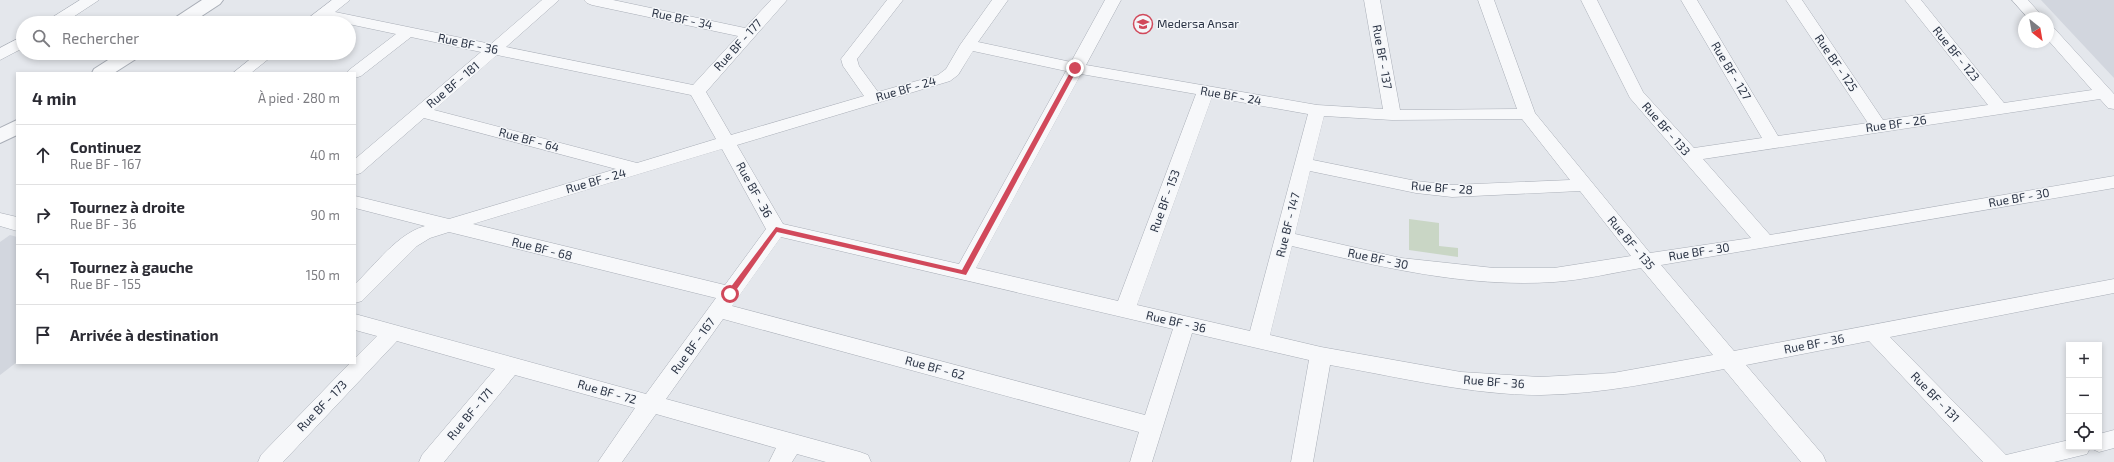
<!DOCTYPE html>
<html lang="fr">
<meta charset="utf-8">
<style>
body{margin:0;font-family:"Exo 2",sans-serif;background:#f2f2f3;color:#2b2b33}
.controls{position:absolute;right:12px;bottom:12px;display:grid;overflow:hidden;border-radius:0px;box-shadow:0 2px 6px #0003}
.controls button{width:36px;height:36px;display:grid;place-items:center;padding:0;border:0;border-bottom:1px solid #e1e1e2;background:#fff;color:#2b2b33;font:20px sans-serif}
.compass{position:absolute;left:2018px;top:12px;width:36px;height:36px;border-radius:50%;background:#fff;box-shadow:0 2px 6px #0003;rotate:149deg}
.stop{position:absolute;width:12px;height:12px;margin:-9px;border:3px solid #d1495b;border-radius:50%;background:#fff}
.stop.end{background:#d1495b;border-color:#fff;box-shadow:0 1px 4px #0008}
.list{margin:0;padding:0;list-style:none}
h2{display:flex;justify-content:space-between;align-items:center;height:52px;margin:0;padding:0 16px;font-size:17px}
h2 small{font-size:13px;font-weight:400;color:#7c7c81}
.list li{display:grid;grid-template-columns:26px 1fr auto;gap:12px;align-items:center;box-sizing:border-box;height:60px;padding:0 16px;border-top:1px solid #e1e1e2}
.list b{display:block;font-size:15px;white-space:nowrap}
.list p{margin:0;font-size:13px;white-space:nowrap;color:#7c7c81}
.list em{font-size:13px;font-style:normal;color:#7c7c81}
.icon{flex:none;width:22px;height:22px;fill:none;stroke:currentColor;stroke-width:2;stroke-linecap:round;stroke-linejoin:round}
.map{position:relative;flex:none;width:2114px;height:462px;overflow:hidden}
.search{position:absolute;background:#fff;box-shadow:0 2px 6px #0003;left:16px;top:16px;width:340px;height:44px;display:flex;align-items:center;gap:10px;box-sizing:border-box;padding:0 14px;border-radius:22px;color:#7c7c81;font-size:15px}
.panel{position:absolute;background:#fff;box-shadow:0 2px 6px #0003;left:16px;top:72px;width:340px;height:292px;border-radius:0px}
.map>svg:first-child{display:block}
.built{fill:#d2d6de}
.green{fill:#c9d6c5}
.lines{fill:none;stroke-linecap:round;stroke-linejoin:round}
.minor-casing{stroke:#a9aeb7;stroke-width:1}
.tertiary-casing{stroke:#a9aeb7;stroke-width:2}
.minor{fill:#f7f8fa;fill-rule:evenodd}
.tertiary{fill:#f7f8fa;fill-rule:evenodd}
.route{fill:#d1495b}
.labels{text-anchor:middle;stroke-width:3;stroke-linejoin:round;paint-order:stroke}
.street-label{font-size:12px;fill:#2b3445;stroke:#f4f6f9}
.poi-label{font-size:12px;fill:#2b3445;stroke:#f4f6f9;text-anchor:start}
</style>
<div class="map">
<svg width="2114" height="462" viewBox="0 0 2114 462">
<rect width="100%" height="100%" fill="#e4e7ec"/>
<!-- built -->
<g class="built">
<polygon points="2041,0 2114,0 2114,78"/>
<polygon points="10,235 17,237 17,362 0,375 0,242"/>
</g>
<!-- green -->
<polygon class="green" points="1409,219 1439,223 1439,246 1458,248 1458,257 1409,250"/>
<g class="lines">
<defs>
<g id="minor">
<polygon points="80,0 99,0 64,23 45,23 48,20"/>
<path d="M 332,0 L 350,0 L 335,12 L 491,44 L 542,0 L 559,0 L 506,47 L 693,85 L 738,36 L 592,5 L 587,3 L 584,0 L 613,0 L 745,28 L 771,0 L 787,0 L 706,92 L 731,135 L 864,96 L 843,66 L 841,59 L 887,0 L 903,0 L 857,59 L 859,66 L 878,92 L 938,75 L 946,69 L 960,45 L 992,0 L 1008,0 L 978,42 L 1071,62 L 1105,0 L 1121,0 L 1086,65 L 1317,105 L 1383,109 L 1364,0 L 1380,0 L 1400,110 L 1517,109 L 1478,0 L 1494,0 L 1535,113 L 1650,253 L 1751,238 L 1630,98 L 1581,0 L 1597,0 L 1643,92 L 1694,148 L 1762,138 L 1681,0 L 1697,0 L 1778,136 L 1868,123 L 1786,0 L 1802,0 L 1883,120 L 1988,105 L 1905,0 L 1921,0 L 2004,103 L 2092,90 L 2048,40 L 2048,26 L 2054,28 L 2114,94 L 2114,109 L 2108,108 L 2100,99 L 1703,159 L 1770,235 L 2114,176 L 2114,188 L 1661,265 L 1734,351 L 2114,279 L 2114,293 L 1890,337 L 2006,455 L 2069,440 L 2069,447 L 2099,447 L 2099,434 L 2114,430 L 2114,448 L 2099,452 L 2090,448 L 2087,454 L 2054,462 L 1983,462 L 1869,341 L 1746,365 L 1823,455 L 1826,462 L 1801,462 L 1724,369 C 1663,381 1603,394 1541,395 C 1470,395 1399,377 1330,365 L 1313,462 L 1291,462 L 1309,360 L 1192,333 L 1152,462 L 1130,462 L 1139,432 L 723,319 L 666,399 L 860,452 L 868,455 L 871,462 L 826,462 L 797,454 L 792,462 L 769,462 L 776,448 L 656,414 L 622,462 L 598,462 L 635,408 L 515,375 L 444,462 L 419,462 L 422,455 L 495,369 L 397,341 L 283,462 L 258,462 L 261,455 L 350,363 L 355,363 L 355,358 L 377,336 L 355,330 L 355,314 L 646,394 L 716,298 L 449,232 L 430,238 L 417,246 L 362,301 L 355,303 L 355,284 C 376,264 397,234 425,226 L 355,208 L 355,196 L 449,219 L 616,169 L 424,118 L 361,173 L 355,175 L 355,159 L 481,52 L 411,37 L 361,76 L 355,78 L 355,73 L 347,73 L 349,70 L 396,34 L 325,19 L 320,23 L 302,23 ZM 973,51 L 1066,71 L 959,264 L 783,224 L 737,145 L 950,81 L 958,75 ZM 497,55 L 691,95 L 716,139 L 637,163 L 434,110 ZM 1081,74 L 1196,94 L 1118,301 L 976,268 ZM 1212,97 L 1308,114 L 1250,331 L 1137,305 ZM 1324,116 L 1392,120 L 1522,119 L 1570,180 L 1452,185 L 1416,181 L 1313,160 ZM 722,149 L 766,229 L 725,285 L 473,224 ZM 1310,171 L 1416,193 L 1452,197 L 1580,191 L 1631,256 L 1554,268 L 1494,268 L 1401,258 L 1295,234 ZM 781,237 L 1173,329 L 1145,415 L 732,306 ZM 1292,246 C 1377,266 1465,288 1554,282 C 1583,280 1612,273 1641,268 L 1713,355 L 1613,373 L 1540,377 L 1461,372 L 1321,347 L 1270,335 Z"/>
<polygon points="2012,0 2028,0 2044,18 2028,18"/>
<polygon points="23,36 23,48 0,60 0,48"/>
<polygon points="258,53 276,53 251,73 233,73"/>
<polygon points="0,213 17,217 17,231 0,226"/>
</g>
<g id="tertiary">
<polygon points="202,0 223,0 220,4 191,23 170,23 173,19"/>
<polygon points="119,53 141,53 139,57 114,73 92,73 94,69"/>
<polygon points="17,120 17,135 0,143 0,128"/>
</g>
</defs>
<!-- minor casing -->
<use href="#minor" class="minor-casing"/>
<!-- tertiary casing -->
<use href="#tertiary" class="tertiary-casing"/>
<!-- minor -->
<use href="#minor" class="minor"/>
<!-- tertiary -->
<use href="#tertiary" class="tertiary"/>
</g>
<!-- route -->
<polygon class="route" points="1073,67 1078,68 966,275 777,232 732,296 727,296 727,292 776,227 962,270"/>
<!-- icons -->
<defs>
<symbol id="school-ring" viewBox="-11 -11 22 22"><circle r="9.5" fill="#f4f6f9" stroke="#d1495b" stroke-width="1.5"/><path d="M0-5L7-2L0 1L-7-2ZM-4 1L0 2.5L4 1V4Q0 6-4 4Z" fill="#d1495b"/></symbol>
</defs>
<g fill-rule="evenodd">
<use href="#school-ring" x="1132" y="13" width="22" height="22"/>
</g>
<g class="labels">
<!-- street labels -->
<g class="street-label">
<text transform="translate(682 19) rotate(12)" y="4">Rue BF - 34</text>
<text transform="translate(468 44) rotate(12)" y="4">Rue BF - 36</text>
<text transform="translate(738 45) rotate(-48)" y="4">Rue BF - 177</text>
<text transform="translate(1956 54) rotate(51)" y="4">Rue BF - 123</text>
<text transform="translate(1382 57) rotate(80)" y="4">Rue BF - 137</text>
<text transform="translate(1836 63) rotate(56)" y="4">Rue BF - 125</text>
<text transform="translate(1731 71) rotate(59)" y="4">Rue BF - 127</text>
<text transform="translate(453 85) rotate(-40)" y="4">Rue BF - 181</text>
<text transform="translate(906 89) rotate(-16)" y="4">Rue BF - 24</text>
<text transform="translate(1231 96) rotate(10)" y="4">Rue BF - 24</text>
<text transform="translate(1896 124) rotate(-8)" y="4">Rue BF - 26</text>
<text transform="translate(1666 129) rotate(49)" y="4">Rue BF - 133</text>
<text transform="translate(529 140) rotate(15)" y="4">Rue BF - 64</text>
<text transform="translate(596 181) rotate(-16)" y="4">Rue BF - 24</text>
<text transform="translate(1442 188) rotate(4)" y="4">Rue BF - 28</text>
<text transform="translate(754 190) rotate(61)" y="4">Rue BF - 36</text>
<text transform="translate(2019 198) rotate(-10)" y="4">Rue BF - 30</text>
<text transform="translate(1165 201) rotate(-70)" y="4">Rue BF - 153</text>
<text transform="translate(1288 225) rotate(-76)" y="4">Rue BF - 147</text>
<text transform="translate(1631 243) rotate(50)" y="4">Rue BF - 135</text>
<text transform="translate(542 249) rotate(14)" y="4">Rue BF - 68</text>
<text transform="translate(1699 252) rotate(-9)" y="4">Rue BF - 30</text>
<text transform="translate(1378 259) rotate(12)" y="4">Rue BF - 30</text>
<text transform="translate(1176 322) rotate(13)" y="4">Rue BF - 36</text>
<text transform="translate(1814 344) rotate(-11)" y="4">Rue BF - 36</text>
<text transform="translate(693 346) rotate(-54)" y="4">Rue BF - 167</text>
<text transform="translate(935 368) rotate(15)" y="4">Rue BF - 62</text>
<text transform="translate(1494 382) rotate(4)" y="4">Rue BF - 36</text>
<text transform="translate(607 392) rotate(16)" y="4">Rue BF - 72</text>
<text transform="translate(1935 397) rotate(46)" y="4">Rue BF - 131</text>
<text transform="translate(322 406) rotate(-46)" y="4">Rue BF - 173</text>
<text transform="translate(470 414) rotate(-50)" y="4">Rue BF - 171</text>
</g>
<!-- poi labels -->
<g class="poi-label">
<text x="1157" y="28">Medersa Ansar</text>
</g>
</g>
</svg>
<div class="controls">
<button>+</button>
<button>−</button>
<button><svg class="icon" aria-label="locate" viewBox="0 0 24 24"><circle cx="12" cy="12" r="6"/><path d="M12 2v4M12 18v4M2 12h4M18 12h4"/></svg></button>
</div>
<svg class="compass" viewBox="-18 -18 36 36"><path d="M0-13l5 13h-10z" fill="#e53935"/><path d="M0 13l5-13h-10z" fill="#7c7c81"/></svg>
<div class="stop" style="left:730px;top:294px"></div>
<div class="stop end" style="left:1075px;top:68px"></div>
<div class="search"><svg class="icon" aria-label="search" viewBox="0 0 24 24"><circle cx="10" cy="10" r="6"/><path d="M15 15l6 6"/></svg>Rechercher</div>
<section class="panel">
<h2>4 min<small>À pied · 280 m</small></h2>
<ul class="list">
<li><svg class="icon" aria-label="ahead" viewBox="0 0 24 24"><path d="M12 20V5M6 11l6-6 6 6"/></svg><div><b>Continuez</b><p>Rue BF - 167</p></div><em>40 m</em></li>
<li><svg class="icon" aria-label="right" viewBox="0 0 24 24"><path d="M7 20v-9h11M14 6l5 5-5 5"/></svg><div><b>Tournez à droite</b><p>Rue BF - 36</p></div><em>90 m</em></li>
<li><svg class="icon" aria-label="left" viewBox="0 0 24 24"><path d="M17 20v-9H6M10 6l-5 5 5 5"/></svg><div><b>Tournez à gauche</b><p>Rue BF - 155</p></div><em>150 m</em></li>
<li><svg class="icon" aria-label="arrive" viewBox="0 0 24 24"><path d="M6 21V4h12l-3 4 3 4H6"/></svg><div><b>Arrivée à destination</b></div></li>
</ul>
</section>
</div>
